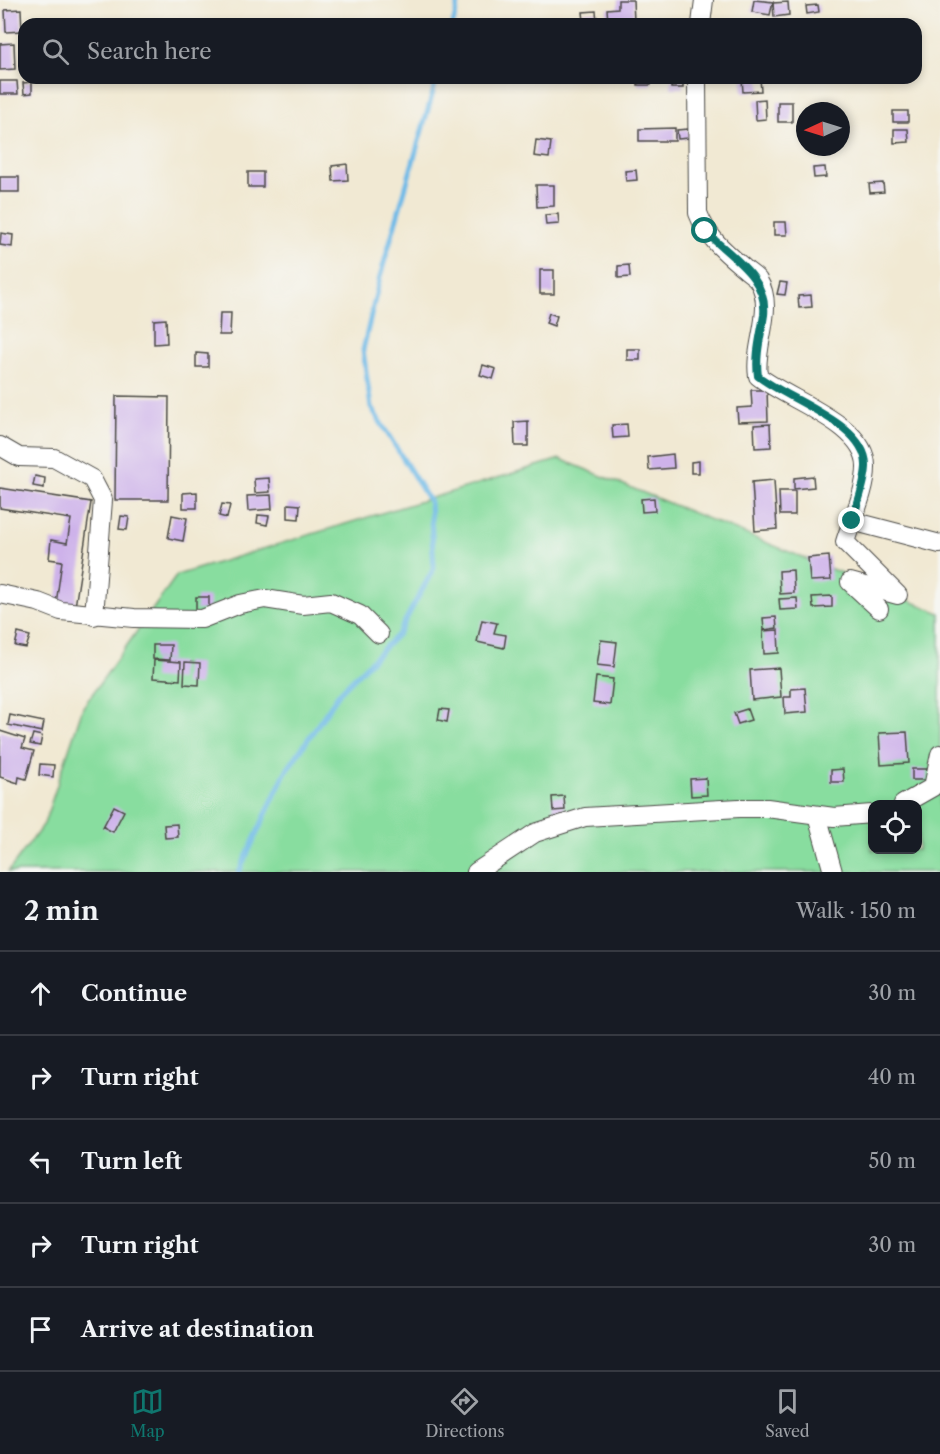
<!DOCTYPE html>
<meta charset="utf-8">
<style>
body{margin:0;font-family:"Libre Caslon Text",serif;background:#242831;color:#f1f3f6}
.controls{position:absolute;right:18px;bottom:18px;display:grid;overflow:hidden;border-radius:12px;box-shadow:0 3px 9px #0003}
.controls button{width:54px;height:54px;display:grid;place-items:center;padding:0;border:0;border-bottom:2px solid #363941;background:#171b24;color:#f1f3f6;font:30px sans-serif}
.compass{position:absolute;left:796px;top:102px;width:54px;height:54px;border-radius:50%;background:#171b24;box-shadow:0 3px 9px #0003;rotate:266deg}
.stop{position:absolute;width:18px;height:18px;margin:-14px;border:4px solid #0f766e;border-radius:50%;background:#fff}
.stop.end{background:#0f766e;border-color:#fff;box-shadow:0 2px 6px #0008}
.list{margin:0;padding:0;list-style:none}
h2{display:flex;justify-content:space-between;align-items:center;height:78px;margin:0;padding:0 24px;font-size:26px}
h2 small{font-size:20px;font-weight:400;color:#9ea1a6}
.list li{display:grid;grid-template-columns:39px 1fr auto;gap:18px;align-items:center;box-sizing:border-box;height:84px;padding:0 24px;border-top:2px solid #363941}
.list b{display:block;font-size:22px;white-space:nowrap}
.list em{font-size:20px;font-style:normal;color:#9ea1a6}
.icon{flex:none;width:33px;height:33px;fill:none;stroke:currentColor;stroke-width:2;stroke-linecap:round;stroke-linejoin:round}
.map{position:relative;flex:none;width:940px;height:872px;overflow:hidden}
.search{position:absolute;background:#171b24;box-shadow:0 3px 9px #0003;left:18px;right:18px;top:18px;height:66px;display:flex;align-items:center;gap:15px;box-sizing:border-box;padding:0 21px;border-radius:18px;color:#9ea1a6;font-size:22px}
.sheet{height:498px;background:#171b24}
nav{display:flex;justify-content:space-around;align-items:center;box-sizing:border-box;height:84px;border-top:2px solid #363941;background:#171b24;font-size:16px;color:#9ea1a6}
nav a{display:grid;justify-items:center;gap:3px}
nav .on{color:#0f766e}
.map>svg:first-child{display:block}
.green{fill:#88dd9f;stroke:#5a8465;stroke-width:1.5;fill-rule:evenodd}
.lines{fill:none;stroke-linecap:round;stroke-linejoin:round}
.stream{stroke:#6dbae7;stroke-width:5}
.building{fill:#ceb2ea}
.minor-casing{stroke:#494844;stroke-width:20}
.minor{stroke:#fff;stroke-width:18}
.route{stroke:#0f766e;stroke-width:8}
</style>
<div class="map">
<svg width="940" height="872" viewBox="0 0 940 872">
<rect width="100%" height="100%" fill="#f6f6f2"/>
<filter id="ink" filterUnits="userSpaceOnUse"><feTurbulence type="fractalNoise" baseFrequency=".0167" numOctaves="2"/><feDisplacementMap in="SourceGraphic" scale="12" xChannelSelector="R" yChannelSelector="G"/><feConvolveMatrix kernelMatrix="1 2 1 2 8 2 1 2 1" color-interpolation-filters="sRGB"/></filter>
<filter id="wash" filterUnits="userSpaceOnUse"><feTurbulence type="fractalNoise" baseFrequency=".008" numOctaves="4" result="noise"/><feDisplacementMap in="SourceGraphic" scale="24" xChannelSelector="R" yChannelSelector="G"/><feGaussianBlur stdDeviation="1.35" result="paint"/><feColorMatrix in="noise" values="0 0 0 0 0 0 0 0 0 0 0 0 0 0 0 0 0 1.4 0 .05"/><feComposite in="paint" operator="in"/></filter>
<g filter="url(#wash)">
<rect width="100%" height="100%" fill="#f1e9d3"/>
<!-- green -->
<path class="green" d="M 560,459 L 940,613 L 940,872 L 8,872 L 44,824 L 83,707 L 177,575 ZM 872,804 L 918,804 L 918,850 L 872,850 Z"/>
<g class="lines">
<!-- stream -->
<g class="stream">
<polyline points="453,24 459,0"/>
<polyline points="239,872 285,773 340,692 398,634 434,568 430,502 371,407 363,350 380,277 437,78"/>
</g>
</g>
<g id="blocks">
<!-- building -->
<g class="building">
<polygon points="618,0 633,0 634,21 608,22 607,9 618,8"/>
<polygon points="754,0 773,2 770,15 752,12"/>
<polygon points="788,2 789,15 774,17 773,3"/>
<polygon points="818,5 819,12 807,14 806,6"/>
<polygon points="21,9 22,31 6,32 5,10"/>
<polygon points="596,11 597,21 584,21 583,12"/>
<polygon points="14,43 15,69 0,70 0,44"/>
<polygon points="391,78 420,78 421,83 391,82"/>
<rect x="638" y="78" width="13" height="7"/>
<polygon points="760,78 761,91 743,92 742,79"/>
<rect x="671" y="79" width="12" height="9"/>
<polygon points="0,81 17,81 18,94 0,94"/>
<polygon points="32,82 32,93 24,94 23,83"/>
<polygon points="765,99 766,119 756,120 755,100"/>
<rect x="778" y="102" width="14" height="20"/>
<rect x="893" y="111" width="15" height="11"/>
<polygon points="675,128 675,141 639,141 639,129"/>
<polygon points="688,129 689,138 678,139 677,130"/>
<polygon points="894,129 908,129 909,142 894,143"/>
<polygon points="536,140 551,142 549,158 534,156"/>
<polygon points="347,164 348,180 333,181 332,166"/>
<polygon points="825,167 826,177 814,178 813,168"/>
<polygon points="636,170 637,180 626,181 625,171"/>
<rect x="248" y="172" width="15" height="15"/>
<rect x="0" y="177" width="19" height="15"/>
<polygon points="883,183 884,192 870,193 869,184"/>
<polygon points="536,185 554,185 554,206 537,207"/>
<polygon points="558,214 559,224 546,225 545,215"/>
<polygon points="774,222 786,222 787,235 774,235"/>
<polygon points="1,233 13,235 12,247 0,245"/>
<polygon points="629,265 630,277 618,278 618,266"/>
<rect x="540" y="270" width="14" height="24"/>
<polygon points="780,282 787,283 785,295 777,294"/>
<polygon points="811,295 812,307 799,308 798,296"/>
<polygon points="220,313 231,313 230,335 219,335"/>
<polygon points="549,313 557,316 554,326 546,323"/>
<polygon points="166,319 167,343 154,344 154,320"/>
<rect x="627" y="349" width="13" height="11"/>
<polygon points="196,353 208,354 208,367 196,367"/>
<polygon points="483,365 496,369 493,379 480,375"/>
<polygon points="751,390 767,390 768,421 738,422 737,408 752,407"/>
<polygon points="116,396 169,397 168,500 115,500"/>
<polygon points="528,421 528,446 515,446 514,422"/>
<polygon points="627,424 628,437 613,438 612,425"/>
<polygon points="770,424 771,447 755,448 754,425"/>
<polygon points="673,454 674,468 649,470 648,457"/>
<polygon points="699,461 699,473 691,473 691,462"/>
<polygon points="35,476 45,478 44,488 33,486"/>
<polygon points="813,476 814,487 794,489 794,478"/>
<polygon points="269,478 270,492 255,493 254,479"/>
<polygon points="774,480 777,529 755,531 752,482"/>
<polygon points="0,488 91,502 75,607 56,604 62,561 49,559 51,540 67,543 71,519 0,508"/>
<polygon points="779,491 795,491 795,515 780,515"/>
<polygon points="197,492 197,508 183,508 183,493"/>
<polygon points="271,495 272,509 248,511 247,496"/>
<polygon points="654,498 655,511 642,512 641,499"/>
<polygon points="222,504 230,505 227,518 219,516"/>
<polygon points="288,504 300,505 299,519 288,518"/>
<polygon points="172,515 187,518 183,541 168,538"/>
<polygon points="258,515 269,516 267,525 257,523"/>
<polygon points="121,516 129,517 127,530 119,529"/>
<polygon points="829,556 831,580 810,581 808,558"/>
<polygon points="793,570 794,593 780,594 779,571"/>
<polygon points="832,596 832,607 813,608 812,597"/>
<rect x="196" y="597" width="13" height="13"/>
<polygon points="797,598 798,609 780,610 779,599"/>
<polygon points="776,617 777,628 764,630 763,618"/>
<polygon points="482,620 497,623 494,633 506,635 504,648 477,642"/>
<polygon points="778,630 779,653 764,654 763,631"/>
<polygon points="18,633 30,636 26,648 15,646"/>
<polygon points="601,640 617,642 614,667 597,665"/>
<polygon points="153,645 171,645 170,660 153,659"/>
<polygon points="154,660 181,662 180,680 153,678"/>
<polygon points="185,662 200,663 199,685 184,684"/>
<polygon points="779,668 781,697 752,700 750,670"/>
<polygon points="596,677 613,679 610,705 593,703"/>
<polygon points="805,688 807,712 785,714 784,697 791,697 791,689"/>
<polygon points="440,709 449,710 447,722 438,720"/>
<polygon points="747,709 751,720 738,724 734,713"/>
<polygon points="10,715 44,722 42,732 8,725"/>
<polygon points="0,731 25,739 22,748 34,751 26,779 19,777 18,783 0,777"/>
<polygon points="907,732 909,763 881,765 879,733"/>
<polygon points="33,734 42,736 40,746 30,744"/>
<polygon points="40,764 54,765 53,777 39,775"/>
<polygon points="843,769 844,782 831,782 831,770"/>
<rect x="912" y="769" width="15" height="11"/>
<polygon points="706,778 707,795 691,796 690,779"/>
<polygon points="564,796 565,810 553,811 552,797"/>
<polygon points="114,806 124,811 113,832 103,827"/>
<polygon points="177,824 178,837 165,838 164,825"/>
</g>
</g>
</g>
<g filter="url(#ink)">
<use href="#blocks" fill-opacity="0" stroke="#494844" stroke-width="1.5"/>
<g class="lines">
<defs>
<g id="minor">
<polyline points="701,24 704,0"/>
<path d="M 697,78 L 698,213 C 707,237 724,251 744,268 C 748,272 755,276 758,280 C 776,308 753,346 758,376 C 787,400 867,424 866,467 C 866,491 852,519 845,542 L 898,595 L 850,582 L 879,609"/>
<polyline points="0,446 19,457 54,458 92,479 103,500 94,616"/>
<polyline points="852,521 940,544"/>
<polyline points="0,594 38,602 61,611 134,618 202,619 240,604 265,599 303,605 331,602 360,615 379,634"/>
<polyline points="903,804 933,787 940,754"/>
<polyline points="817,815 833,872"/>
<polyline points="476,872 535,833 585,817 739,808 767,808 834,817 872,814"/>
</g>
</defs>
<!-- minor casing -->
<use href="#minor" class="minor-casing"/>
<!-- minor -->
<use href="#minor" class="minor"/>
</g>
</g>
<g class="lines" filter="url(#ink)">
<!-- route -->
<path class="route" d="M 705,231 C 729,256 768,276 764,315 C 761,335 755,355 758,376 C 787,400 868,424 866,467 C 865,485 857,504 852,521"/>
</g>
</svg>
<div class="controls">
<button><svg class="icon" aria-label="locate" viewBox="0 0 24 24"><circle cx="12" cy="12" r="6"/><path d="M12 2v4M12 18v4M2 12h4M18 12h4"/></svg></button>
</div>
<svg class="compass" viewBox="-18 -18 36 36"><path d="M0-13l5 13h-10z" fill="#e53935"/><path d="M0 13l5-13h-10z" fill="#9ea1a6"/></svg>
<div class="stop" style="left:705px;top:231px"></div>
<div class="stop end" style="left:852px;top:521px"></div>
<div class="search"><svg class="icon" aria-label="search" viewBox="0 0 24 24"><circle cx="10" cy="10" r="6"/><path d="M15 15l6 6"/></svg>Search here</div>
</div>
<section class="sheet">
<h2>2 min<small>Walk · 150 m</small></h2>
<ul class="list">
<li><svg class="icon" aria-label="ahead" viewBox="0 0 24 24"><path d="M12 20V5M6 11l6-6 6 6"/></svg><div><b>Continue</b></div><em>30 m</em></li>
<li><svg class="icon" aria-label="right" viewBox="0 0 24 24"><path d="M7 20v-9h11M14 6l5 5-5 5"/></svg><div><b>Turn right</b></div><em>40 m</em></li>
<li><svg class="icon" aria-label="left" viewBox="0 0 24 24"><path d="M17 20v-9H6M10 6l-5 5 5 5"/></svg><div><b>Turn left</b></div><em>50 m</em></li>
<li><svg class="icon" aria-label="right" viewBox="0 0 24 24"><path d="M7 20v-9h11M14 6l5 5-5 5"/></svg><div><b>Turn right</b></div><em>30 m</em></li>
<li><svg class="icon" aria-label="arrive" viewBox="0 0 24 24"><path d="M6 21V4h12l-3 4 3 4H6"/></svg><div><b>Arrive at destination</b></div></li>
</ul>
</section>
<nav>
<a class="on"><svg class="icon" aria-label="map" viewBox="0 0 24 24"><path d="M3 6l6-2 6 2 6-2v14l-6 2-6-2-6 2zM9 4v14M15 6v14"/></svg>Map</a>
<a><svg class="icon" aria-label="directions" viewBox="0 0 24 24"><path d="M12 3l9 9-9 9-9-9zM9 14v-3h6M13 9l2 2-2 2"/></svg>Directions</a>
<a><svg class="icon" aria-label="saved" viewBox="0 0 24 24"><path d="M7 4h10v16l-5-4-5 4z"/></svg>Saved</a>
</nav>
